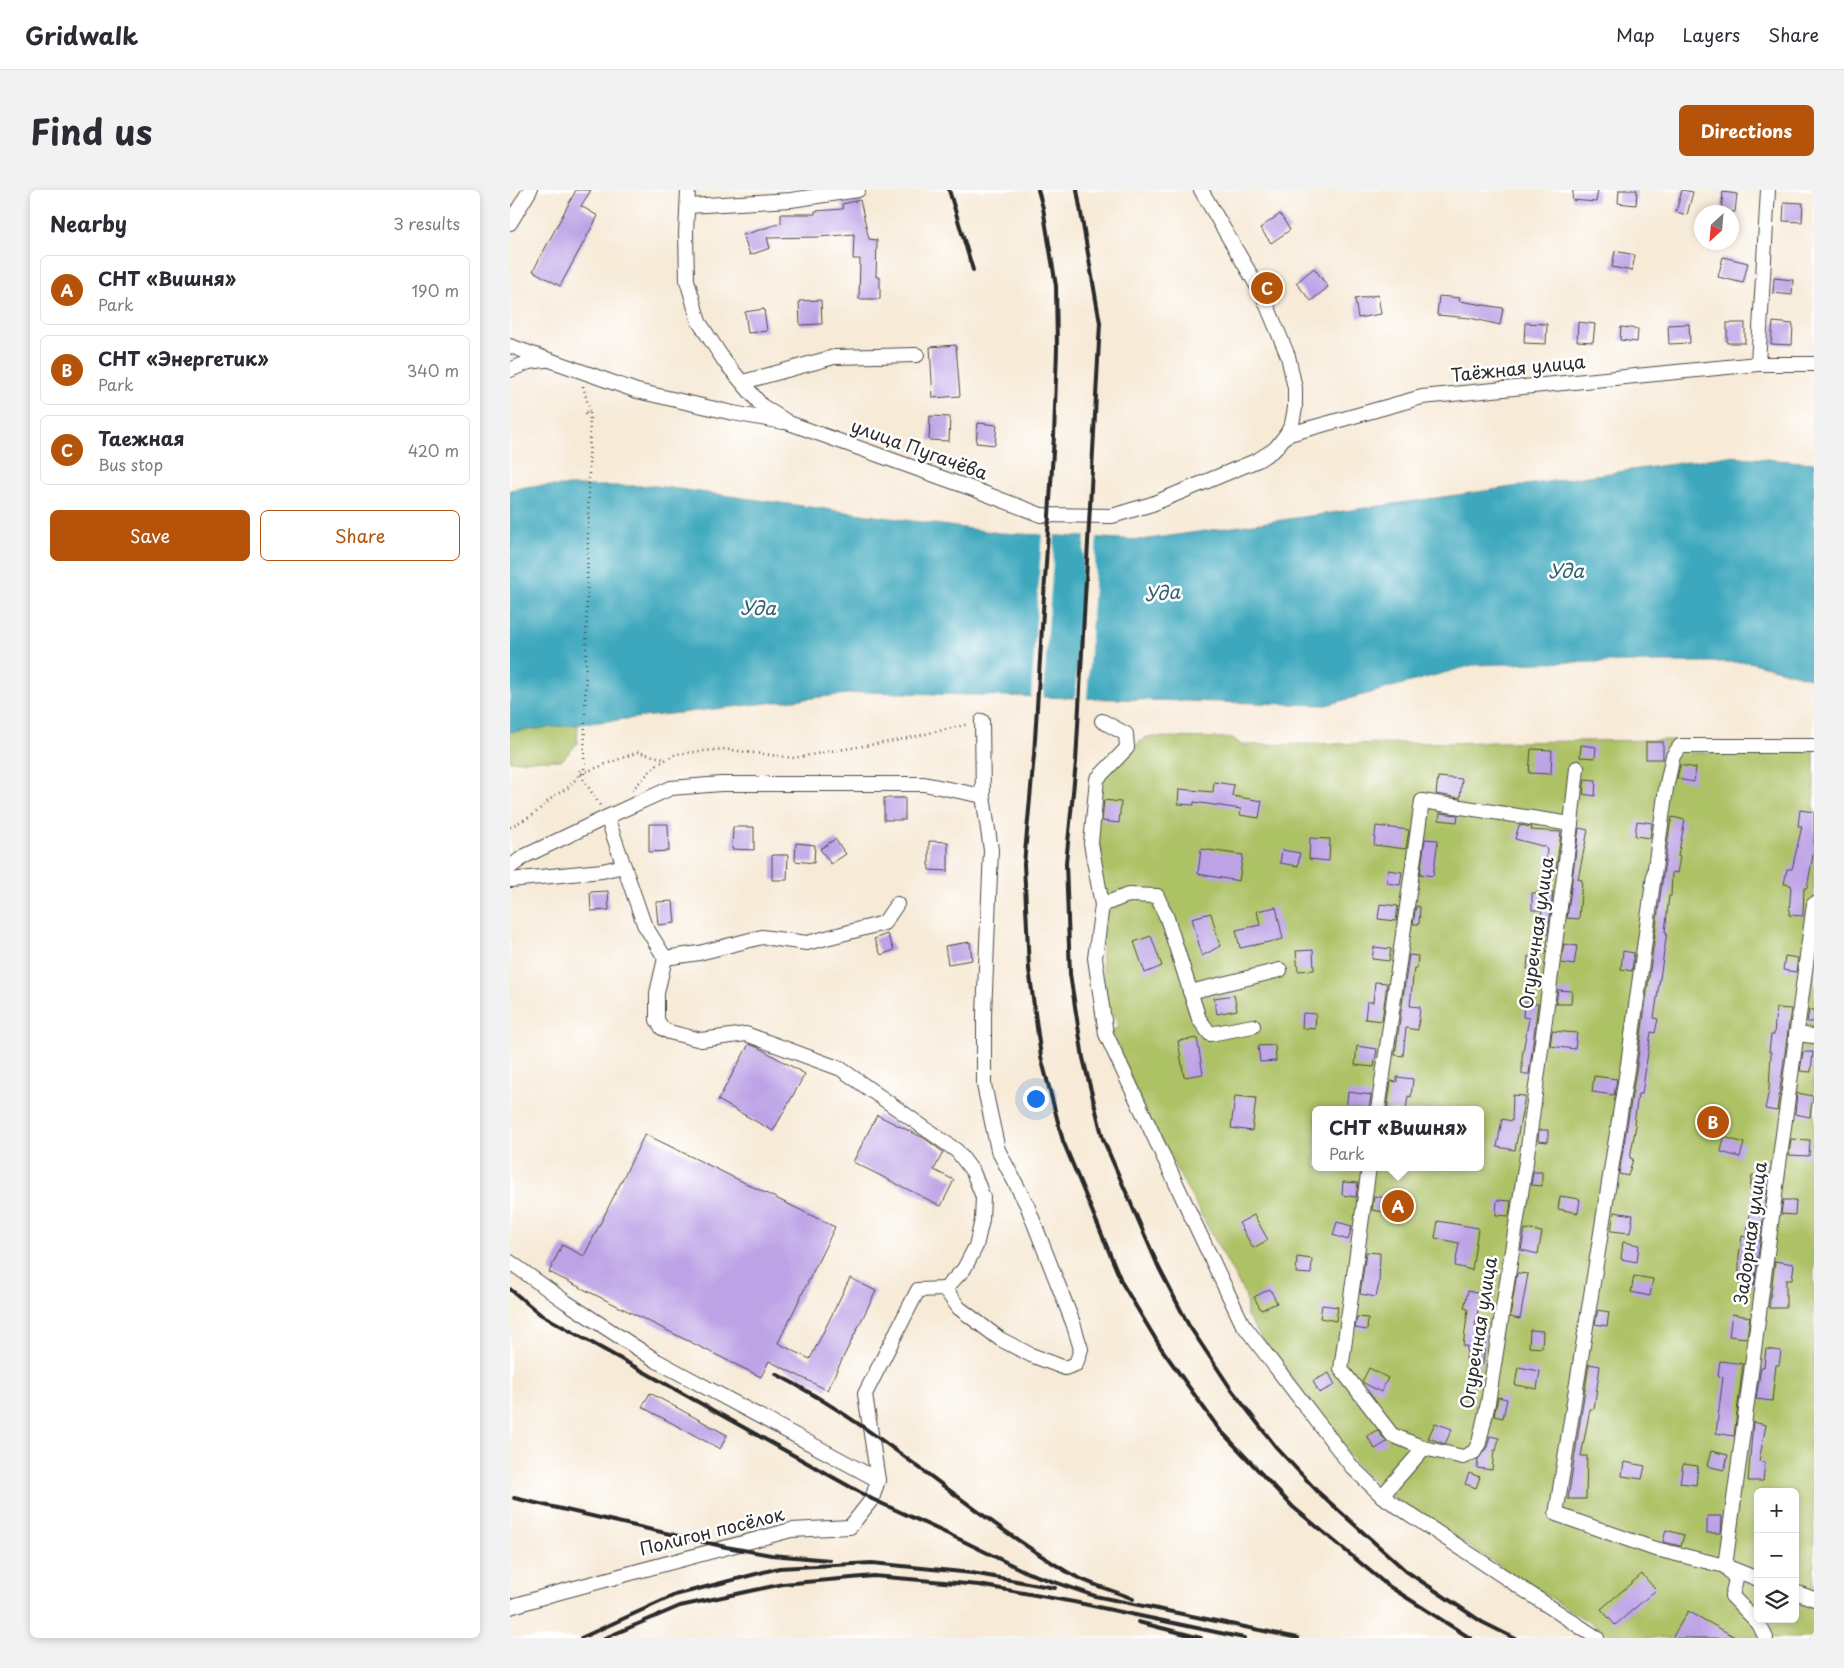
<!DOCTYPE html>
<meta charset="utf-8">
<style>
body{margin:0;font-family:"Playpen Sans",sans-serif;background:#f2f2f3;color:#2b2b33}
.controls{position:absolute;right:15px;bottom:15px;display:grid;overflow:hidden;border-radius:8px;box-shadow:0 2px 8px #0003}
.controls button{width:45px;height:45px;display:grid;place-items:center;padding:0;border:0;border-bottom:1px solid #e1e1e2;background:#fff;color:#2b2b33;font:25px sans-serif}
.compass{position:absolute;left:1184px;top:15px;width:45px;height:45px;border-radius:50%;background:#fff;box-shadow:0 2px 8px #0003;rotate:206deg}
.you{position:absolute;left:525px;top:908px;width:18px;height:18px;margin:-12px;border:4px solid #fff;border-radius:50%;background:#1a73e8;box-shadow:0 0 0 8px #1a73e833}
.badge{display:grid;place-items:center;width:32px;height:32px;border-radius:50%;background:#b45309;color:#fff;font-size:16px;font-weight:700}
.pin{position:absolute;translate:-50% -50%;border:2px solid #fff;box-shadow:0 1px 5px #0006}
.popup{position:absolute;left:802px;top:916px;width:172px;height:65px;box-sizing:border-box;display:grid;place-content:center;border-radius:8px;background:#fff;filter:drop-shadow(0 1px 4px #0005);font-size:16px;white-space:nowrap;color:#7c7c81}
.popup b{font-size:19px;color:#2b2b33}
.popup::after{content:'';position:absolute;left:50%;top:100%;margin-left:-10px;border:10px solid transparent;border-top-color:#fff}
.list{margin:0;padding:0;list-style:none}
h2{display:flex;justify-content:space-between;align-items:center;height:65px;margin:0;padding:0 20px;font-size:21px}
h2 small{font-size:16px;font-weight:400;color:#7c7c81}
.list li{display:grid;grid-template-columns:32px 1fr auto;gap:15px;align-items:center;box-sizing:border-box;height:70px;margin:0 10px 10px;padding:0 10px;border:1px solid #e1e1e2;border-radius:8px}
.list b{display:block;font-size:19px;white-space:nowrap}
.list p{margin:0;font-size:16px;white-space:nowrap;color:#7c7c81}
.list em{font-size:16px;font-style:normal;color:#7c7c81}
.actions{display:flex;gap:10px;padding:15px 20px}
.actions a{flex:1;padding:11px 0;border:1px solid #b45309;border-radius:8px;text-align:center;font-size:18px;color:#b45309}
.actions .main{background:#b45309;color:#fff}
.icon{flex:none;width:28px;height:28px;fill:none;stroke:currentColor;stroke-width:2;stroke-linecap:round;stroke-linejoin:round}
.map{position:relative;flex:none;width:1304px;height:1448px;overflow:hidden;border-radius:8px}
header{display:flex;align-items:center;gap:30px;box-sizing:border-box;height:70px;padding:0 25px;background:#fff;border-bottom:1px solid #e1e1e2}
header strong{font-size:24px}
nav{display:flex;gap:28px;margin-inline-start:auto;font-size:18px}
.intro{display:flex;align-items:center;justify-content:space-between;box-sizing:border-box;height:120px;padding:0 30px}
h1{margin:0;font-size:35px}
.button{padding:12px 22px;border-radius:8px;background:#b45309;color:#fff;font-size:18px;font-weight:700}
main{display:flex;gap:30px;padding:0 30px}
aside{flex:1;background:#fff;border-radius:8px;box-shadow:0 2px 8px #0003}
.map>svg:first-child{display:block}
.green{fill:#adc165;stroke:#6c7648;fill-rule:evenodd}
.water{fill:#3da8bd;stroke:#346a74}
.pier{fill:#f7ead7}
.building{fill:#bda3e6}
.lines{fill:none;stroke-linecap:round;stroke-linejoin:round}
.minor-casing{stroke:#4a4845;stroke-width:16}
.path{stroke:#4a4845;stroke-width:2.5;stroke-dasharray:1 4;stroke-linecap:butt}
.minor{stroke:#fff;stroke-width:14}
.rail{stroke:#2b2b2b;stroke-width:4}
.labels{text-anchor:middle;stroke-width:5;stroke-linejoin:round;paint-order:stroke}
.street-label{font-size:18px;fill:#2b2b2b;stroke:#fff}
.water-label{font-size:19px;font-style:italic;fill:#33636d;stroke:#fff}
</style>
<header>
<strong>Gridwalk</strong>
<nav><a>Map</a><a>Layers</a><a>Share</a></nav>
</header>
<div class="intro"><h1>Find us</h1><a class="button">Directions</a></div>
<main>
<aside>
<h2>Nearby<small>3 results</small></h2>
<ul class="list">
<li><span class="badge">A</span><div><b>СНТ «Вишня»</b><p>Park</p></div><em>190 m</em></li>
<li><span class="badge">B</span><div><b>СНТ «Энергетик»</b><p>Park</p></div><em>340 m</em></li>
<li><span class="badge">C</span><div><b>Таежная</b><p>Bus stop</p></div><em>420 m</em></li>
</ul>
<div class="actions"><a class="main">Save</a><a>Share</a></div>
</aside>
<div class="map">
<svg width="1304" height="1448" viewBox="0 0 1304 1448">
<rect width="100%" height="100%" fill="#fff"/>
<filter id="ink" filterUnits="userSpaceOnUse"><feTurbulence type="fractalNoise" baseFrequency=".02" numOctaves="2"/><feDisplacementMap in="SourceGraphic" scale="10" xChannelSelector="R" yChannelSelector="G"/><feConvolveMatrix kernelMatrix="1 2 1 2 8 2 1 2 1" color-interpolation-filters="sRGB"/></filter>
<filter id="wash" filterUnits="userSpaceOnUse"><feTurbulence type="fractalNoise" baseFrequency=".0096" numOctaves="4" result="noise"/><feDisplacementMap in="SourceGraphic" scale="20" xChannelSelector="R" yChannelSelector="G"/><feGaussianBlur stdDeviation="1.12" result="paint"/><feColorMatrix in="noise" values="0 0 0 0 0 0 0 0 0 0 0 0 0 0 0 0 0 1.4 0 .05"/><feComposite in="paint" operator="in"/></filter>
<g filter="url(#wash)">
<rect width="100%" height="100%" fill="#f7ead7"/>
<!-- green -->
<g class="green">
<polygon points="68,533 67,554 52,570 0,571 0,542"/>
<path d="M 636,547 L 723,548 L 731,555 L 1162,550 L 1182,563 L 1304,561 L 1304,1448 L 1104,1448 L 905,1322 L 857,1287 L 773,1182 L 737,1126 L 736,1107 L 637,925 L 600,841 L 609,837 L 595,808 L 593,795 L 585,595 L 619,560 ZM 806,920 L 970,920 L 970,977 L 806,977 ZM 1248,1302 L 1285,1302 L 1285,1429 L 1248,1429 Z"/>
</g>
<!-- water -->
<polygon class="water" points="1219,266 1304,273 1304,489 1239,472 1062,472 963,475 816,515 355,502 0,542 0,300 21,296 146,296 490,343 632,350"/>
<!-- pier -->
<g class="pier">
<polygon points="532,342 545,343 533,509 521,508"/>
<polygon points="575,344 587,345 577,510 565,510"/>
</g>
<g id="blocks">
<!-- building -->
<g class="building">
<polygon points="66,0 81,0 71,16 88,26 50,96 23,81"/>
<polygon points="1063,0 1088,0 1086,12 1062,10"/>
<polygon points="1109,0 1127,0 1126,15 1108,13"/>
<polygon points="1172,0 1183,2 1177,25 1166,22"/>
<polygon points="1213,2 1227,4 1225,22 1211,22"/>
<polygon points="350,10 359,49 367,50 366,87 370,87 370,109 349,109 350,69 343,69 344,44 309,47 257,48 260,58 240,65 233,45 271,33 271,24 305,24 305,21 333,19 332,14"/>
<polygon points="1274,12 1293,13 1292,32 1273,31"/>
<polygon points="770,24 780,40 761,53 750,38"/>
<polygon points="1105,61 1125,65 1122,81 1102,77"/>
<polygon points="1213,67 1238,73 1233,93 1208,87"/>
<polygon points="804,78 818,97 801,111 786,93"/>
<polygon points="1264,88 1283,90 1282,105 1263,103"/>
<polygon points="868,105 871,124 848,128 845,109"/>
<polygon points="929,106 950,108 949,111 993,118 990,135 960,128 927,125"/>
<polygon points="311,110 312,134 290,135 289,111"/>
<polygon points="254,119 257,141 238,143 235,122"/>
<polygon points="1068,132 1085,134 1083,152 1067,151"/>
<polygon points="1263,132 1283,134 1282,155 1261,154"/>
<polygon points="1015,133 1037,134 1036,154 1014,153"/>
<rect x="1217" y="133" width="18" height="20"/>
<polygon points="1179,134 1180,153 1159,154 1158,135"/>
<polygon points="1111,137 1128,139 1127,152 1110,150"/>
<polygon points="446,155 450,206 423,208 420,157"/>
<polygon points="420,226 440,227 439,251 419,250"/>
<polygon points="468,233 487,235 485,255 466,253"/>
<rect x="1136" y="552" width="17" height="17"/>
<polygon points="1071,555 1086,557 1085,568 1070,567"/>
<polygon points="1021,559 1042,560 1041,584 1019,583"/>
<polygon points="1170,575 1186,578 1184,592 1167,589"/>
<polygon points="928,587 952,589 950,608 926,604"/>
<polygon points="1075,589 1086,590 1085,606 1073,604"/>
<polygon points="704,592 724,595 722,606 752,611 749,628 730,625 731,619 684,612 684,615 668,614 669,599 703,602"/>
<rect x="374" y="608" width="21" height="22"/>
<polygon points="594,610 611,612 609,633 592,631"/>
<polygon points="1290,620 1304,622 1304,660 1297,698 1294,698 1293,726 1279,725 1281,695 1274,694 1277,679 1282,679 1292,636 1288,636"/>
<polygon points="930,623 948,625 947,632 929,630"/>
<polygon points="1162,627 1175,630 1168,666 1170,667 1167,683 1162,682 1161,706 1159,706 1155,742 1157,742 1144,828 1148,829 1145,843 1141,842 1132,904 1128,904 1124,934 1126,935 1120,968 1123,969 1118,986 1109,984 1127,875 1160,635"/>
<polygon points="1127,631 1142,633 1140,648 1125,646"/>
<polygon points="139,634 158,634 159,661 139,662"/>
<polygon points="1009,635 1022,637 1021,640 1051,642 1046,680 1035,678 1037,659 1035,658 1036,657 1005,649"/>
<polygon points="866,636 899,640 896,659 864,655"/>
<polygon points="223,637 244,637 244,660 222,659"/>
<polygon points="1069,638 1078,640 1068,689 1072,690 1069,729 1057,728"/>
<polygon points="800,648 820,649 819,671 799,669"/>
<polygon points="325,649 336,664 321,674 310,659"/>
<polygon points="915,649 928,650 923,686 910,684"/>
<polygon points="419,651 438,652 438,681 419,680"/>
<polygon points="286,653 305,655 304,673 285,671"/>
<polygon points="691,659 733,665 729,691 688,684"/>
<polygon points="772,660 790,663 788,676 770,673"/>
<polygon points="262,665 278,665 277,690 262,690"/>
<polygon points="878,680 892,682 890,695 877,693"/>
<polygon points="98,701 99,720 81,721 80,702"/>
<polygon points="1043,702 1038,744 1028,742 1032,720 1022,720 1022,703"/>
<polygon points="163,711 165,733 148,735 146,712"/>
<polygon points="870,714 888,716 886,731 868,729"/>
<polygon points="906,716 910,717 909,734 903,734"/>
<polygon points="766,717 773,749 730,758 726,740 750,735 747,721"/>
<polygon points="701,723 710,756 692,766 682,728"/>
<polygon points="377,744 384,760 371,765 364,749"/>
<polygon points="641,746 652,776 635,783 624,752"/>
<polygon points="460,752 462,770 438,774 435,756"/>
<polygon points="1054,754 1067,756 1064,775 1051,773"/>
<polygon points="864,757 881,759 879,771 862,769"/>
<polygon points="803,760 804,780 788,781 786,761"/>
<polygon points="1113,761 1124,763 1122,781 1111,779"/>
<polygon points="899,765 908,766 907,778 904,778 900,816 910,817 908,840 896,838 893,866 885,865"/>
<polygon points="1018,766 1029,767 1028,780 1017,779"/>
<polygon points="1275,766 1288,768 1286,782 1273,780"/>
<polygon points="865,792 877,793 872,831 855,829 857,812 863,812"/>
<polygon points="1048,800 1062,801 1061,814 1046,814"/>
<polygon points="724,805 727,820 707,824 704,808"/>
<polygon points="1014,813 1028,814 1019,884 1012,884 1012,867 1019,828 1013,827"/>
<polygon points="1266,818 1281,819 1267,921 1255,919 1259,900 1261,862 1259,862 1261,845 1264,845"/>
<polygon points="1299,820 1304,820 1304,832 1297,832"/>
<polygon points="793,823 806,824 805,839 792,838"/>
<polygon points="1042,841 1067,843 1065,859 1040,856"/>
<polygon points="687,848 693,884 674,887 668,851"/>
<polygon points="239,854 249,858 295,884 263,941 208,910"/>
<polygon points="765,855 766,871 750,872 748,856"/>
<polygon points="847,856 867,859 864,877 845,875"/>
<polygon points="1293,862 1303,862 1301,882 1290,881"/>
<polygon points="1084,886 1107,889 1104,905 1082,902"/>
<polygon points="887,887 903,889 901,907 898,906 896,920 877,920 881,891 887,892"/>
<polygon points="838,902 861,905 859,920 836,919"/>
<polygon points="1287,903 1303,906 1300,927 1285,924"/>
<polygon points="1003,905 1015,906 1005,960 987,957 992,929 1002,931"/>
<polygon points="725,906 746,908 742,941 721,938"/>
<polygon points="367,925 414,948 433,962 424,980 444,990 431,1016 343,972"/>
<polygon points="1029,940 1038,940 1038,952 1028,951"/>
<polygon points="135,944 325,1037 268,1153 300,1169 340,1088 366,1101 317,1200 259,1171 251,1187 39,1082 52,1055 74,1066"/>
<polygon points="1214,947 1234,953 1230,967 1211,962"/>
<polygon points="1281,949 1300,950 1299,966 1279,965"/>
<polygon points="1023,982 1032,982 1032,996 1021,995"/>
<polygon points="1242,985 1258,987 1256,1009 1244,1096 1229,1095 1229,1066 1232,1046 1236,1047 1244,1000 1240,999"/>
<polygon points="833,992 848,993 846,1007 832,1005"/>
<polygon points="864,1006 883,1009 881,1023 862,1020"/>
<polygon points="1050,1006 1070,1009 1068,1023 1048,1019"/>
<polygon points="987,1010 1001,1011 999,1026 986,1025"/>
<polygon points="1273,1010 1286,1010 1285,1025 1271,1024"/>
<polygon points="1104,1022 1123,1025 1120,1043 1101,1041"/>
<polygon points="744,1025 758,1050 743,1058 729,1033"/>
<polygon points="928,1031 968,1038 962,1080 945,1076 949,1053 925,1048"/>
<polygon points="827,1032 842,1036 838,1050 823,1045"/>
<polygon points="1015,1039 1032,1042 1028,1064 1011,1060"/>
<polygon points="1113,1052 1129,1055 1127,1072 1111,1069"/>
<polygon points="856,1062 870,1063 869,1094 866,1107 850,1104"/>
<polygon points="787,1067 802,1069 801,1084 786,1083"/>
<polygon points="1265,1071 1284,1074 1282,1090 1276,1090 1276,1118 1259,1118"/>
<polygon points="1007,1083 1018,1084 1010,1129 1000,1127"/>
<polygon points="1124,1086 1143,1089 1140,1106 1121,1102"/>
<polygon points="760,1099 767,1113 751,1120 744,1107"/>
<polygon points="958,1101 971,1104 965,1137 976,1138 973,1174 956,1173 957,1156 953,1156 958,1119 954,1118"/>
<polygon points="812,1115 828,1117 826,1131 810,1128"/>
<polygon points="1088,1120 1099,1122 1097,1136 1085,1134"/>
<polygon points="1222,1124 1240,1127 1237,1148 1219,1146"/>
<polygon points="847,1127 858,1128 857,1140 845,1138"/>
<polygon points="1020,1140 1033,1141 1032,1158 1019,1157"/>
<polygon points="1256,1159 1271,1161 1269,1175 1266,1175 1262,1211 1246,1209 1251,1177 1254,1177"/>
<polygon points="1210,1171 1233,1174 1224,1246 1206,1243 1213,1187 1208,1186"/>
<polygon points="1079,1174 1090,1176 1084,1219 1080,1219 1071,1266 1077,1266 1076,1309 1058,1309"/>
<polygon points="1008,1177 1030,1181 1027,1199 1005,1195"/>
<polygon points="859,1178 878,1188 871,1202 852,1192"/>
<polygon points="819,1183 825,1195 809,1203 803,1191"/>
<polygon points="140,1203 217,1245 210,1259 132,1217"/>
<polygon points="988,1207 997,1209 993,1228 984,1226"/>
<polygon points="1243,1232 1256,1235 1249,1271 1255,1272 1253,1291 1238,1291"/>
<polygon points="925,1233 942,1239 935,1254 918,1248"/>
<polygon points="867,1240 877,1252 865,1259 857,1246"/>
<polygon points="980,1246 989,1248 986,1261 984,1260 982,1280 967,1278 968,1269 977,1257"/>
<polygon points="1201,1261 1218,1265 1214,1280 1197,1276"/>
<polygon points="1114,1272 1135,1276 1132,1289 1112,1286"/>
<polygon points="1173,1274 1188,1276 1186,1295 1170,1293"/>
<polygon points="959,1283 970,1287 966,1298 955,1294"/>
<polygon points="1197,1326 1212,1326 1211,1343 1197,1343"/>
<polygon points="1156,1340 1174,1345 1171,1356 1153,1352"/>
<polygon points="1132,1384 1146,1400 1105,1435 1091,1419"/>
<polygon points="1178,1421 1227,1448 1162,1448"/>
</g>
</g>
</g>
<g filter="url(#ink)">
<use href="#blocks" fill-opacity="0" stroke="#4a4845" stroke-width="1"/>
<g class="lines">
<defs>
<g id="minor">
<polyline points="178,0 176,43 177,90 189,132 215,172 252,216 279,233 466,300 531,325 602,326 642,314 748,270 765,259 776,245 782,234 785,218 785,198 778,166 753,106 691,0"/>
<polyline points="1258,0 1248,174 1304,174"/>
<polyline points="178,16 281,10 348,0"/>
<polyline points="0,33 20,0"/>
<polyline points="0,156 127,201 223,223 273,232"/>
<polyline points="0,180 19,172 35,170"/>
<polyline points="233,192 324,167 407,165"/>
<polyline points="776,245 912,207 1248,174"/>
<polyline points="592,531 616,544 617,558 587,589 581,653 592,715"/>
<polyline points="97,627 134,734 155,768 189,763 252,747 297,753 374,733 387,714"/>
<polyline points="1061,634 1067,578"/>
<polyline points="0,677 15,666 97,627 161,598 211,594 414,594 473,606"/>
<polyline points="0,690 92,681 114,676"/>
<polyline points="155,768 147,803 147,830 152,838 159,842 191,850 236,844 331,879 447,961 463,982 473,1007 472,1030 466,1056 454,1079 435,1099"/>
<polyline points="680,802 770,780"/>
<polyline points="743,836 700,844 689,829 657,728 647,706 618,705 592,715 585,768 596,844 685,1034 732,1133 842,1277 872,1306 1087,1448"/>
<polyline points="1286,844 1304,846"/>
<polyline points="859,977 831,1179 882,1245 914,1258 953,1267 964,1262 969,1253 978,1213 1016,972 1061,634 912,611 868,920"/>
<polyline points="0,1072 56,1112 147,1171 368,1290"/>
<polyline points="872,1306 914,1258"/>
<polyline points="1215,1376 1304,714"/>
<polyline points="1215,1376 1226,1389 1222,1406 1249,1434 1256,1448"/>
<polyline points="1248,1389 1215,1376 1142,1358 1046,1324 1118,874 1156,598 1163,566 1170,556 1304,556"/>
<polyline points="1285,1402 1304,1409"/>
<polyline points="0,1417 39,1405 281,1340 340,1337 362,1309 368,1290 355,1204 408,1100 435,1099 449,1118 490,1149 521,1165 555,1178 566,1174 571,1159 563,1133 517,1015 488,960 474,895 474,824 481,660 473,606 472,531"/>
</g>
</defs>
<!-- minor casing -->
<use href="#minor" class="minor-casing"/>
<!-- path -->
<g class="path">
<polyline points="73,196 80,222 74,222 75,226"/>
<polyline points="70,580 70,584 91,617"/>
<polyline points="74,584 80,222"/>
<polyline points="122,600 145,576 166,564 213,559 284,568 322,561 385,551 459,534"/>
<polyline points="0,637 23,625 44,606 59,597 70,584 128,562 155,569"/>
</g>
<!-- minor -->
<use href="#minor" class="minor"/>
<!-- rail -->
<g class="rail">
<polyline points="439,0 463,80"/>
<polyline points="528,0 533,18 546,96 547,159 544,246 524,565 514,674 519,779 531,867 553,951 612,1093 651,1158 709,1239 783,1317 877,1395 960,1448"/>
<polyline points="567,0 590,133 566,572 556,673 560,784 573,868 593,949 649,1078 678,1134 721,1199 766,1257 807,1301 896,1381 972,1432 1004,1448"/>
<polyline points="0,1099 30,1124 362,1309 451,1350 518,1383 585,1406 788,1448"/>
<path d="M 266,1184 C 371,1238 457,1322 559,1383 C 578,1394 602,1400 623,1409"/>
<polyline points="4,1308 216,1357 261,1365 320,1370"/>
<polyline points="628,1432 691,1448"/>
<polyline points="71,1448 165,1405 269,1378 362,1373 462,1383 545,1398"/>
<polyline points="95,1448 170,1416 273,1394 364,1386 469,1395 564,1412 734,1448"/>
</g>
</g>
</g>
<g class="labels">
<!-- street labels -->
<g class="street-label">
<text transform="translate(1008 179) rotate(-6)" y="6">Таёжная улица</text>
<text transform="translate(409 260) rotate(20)" y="6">улица Пугачёва</text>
<text transform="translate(1027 743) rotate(-82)" y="6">Огуречная улица</text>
<text transform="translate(1241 1043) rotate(-82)" y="6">Задорная улица</text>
<text transform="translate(969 1143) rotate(-81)" y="6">Огуречная улица</text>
<text transform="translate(202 1342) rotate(-14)" y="6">Полигон посёлок</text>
</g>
<!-- water labels -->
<g class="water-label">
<text transform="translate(1056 381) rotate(-1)" y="7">Уда</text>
<text transform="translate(652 403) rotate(-5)" y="7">Уда</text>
<text transform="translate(248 418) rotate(1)" y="7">Уда</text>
</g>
</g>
</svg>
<div class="controls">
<button>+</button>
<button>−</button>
<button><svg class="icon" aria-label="layers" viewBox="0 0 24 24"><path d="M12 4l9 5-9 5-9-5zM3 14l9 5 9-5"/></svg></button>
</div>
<svg class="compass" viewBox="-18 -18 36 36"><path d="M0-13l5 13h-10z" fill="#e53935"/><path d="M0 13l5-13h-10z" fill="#7c7c81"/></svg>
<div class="you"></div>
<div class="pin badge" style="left:888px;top:1016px">A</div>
<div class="popup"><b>СНТ «Вишня»</b>Park</div>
<div class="pin badge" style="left:1203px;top:932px">B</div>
<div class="pin badge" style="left:757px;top:98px">C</div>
</div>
</main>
